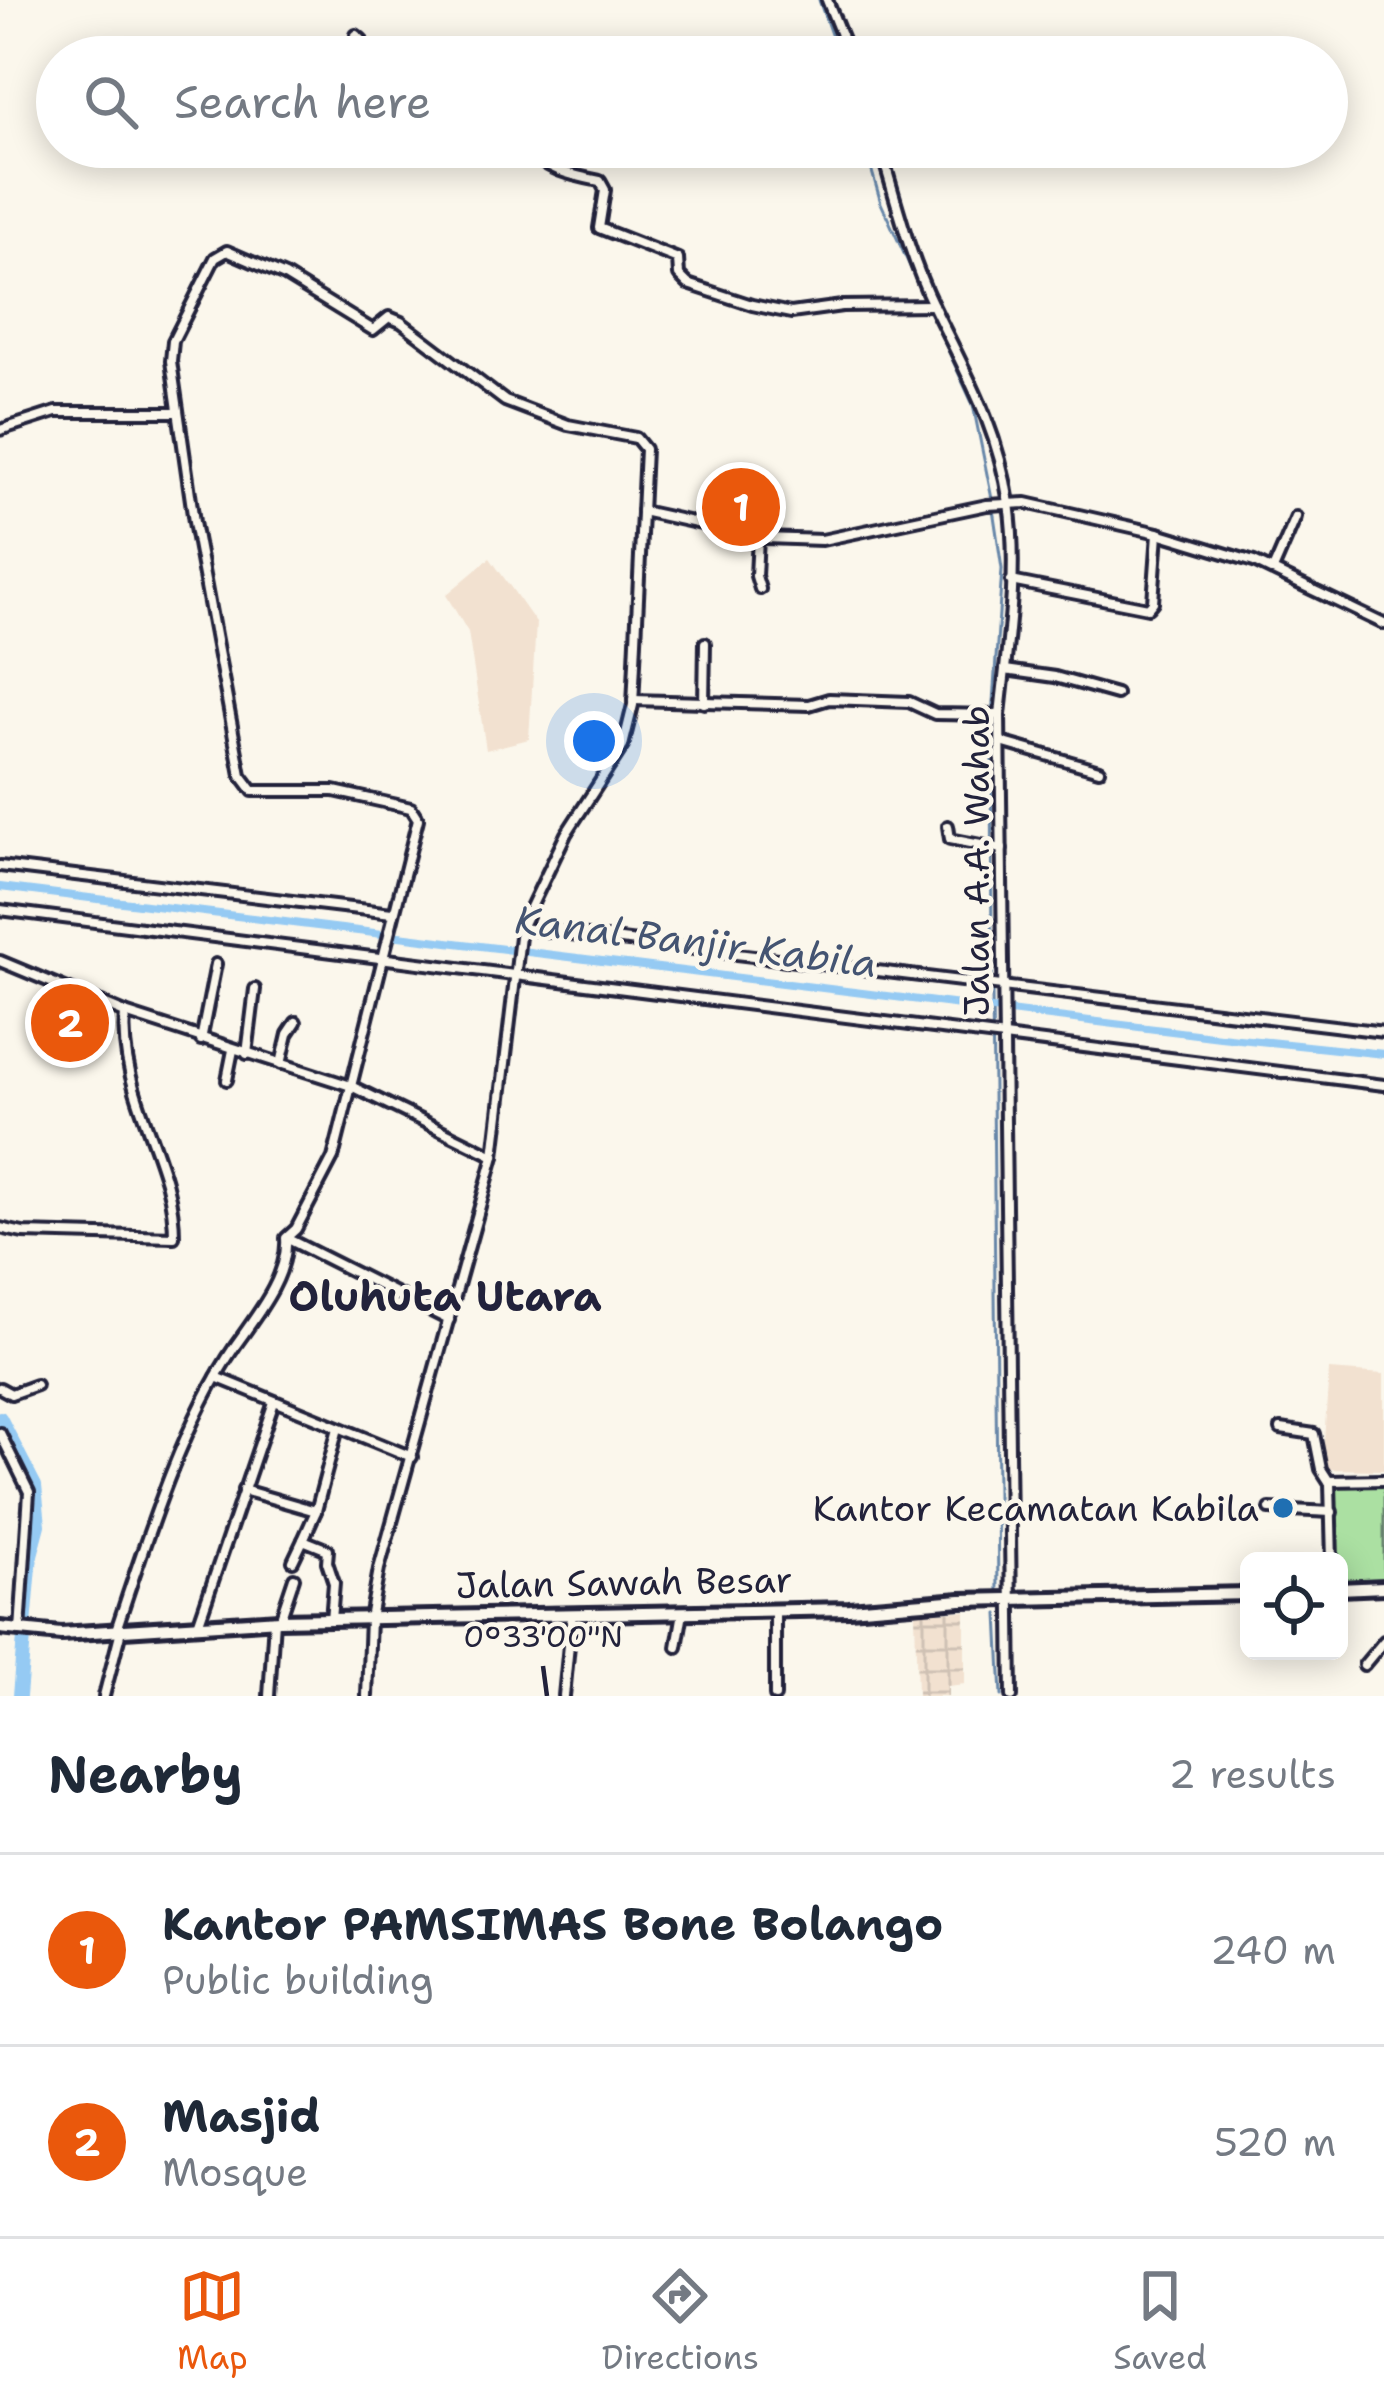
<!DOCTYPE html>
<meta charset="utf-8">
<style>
body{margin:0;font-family:"Shantell Sans",sans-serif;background:#f6f6f7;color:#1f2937}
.controls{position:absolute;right:36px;bottom:36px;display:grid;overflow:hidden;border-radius:18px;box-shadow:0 6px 30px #0003}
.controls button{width:108px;height:108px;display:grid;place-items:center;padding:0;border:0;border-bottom:3px solid #e0e1e3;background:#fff;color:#1f2937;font:60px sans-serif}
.you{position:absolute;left:594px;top:741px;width:42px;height:42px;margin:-30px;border:9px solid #fff;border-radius:50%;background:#1a73e8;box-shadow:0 0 0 18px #1a73e833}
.badge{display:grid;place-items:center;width:78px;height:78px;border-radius:50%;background:#ea580c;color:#fff;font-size:39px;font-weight:700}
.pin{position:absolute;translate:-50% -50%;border:6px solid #fff;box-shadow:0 3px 12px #0006}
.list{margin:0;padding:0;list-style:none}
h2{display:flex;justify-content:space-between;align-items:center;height:156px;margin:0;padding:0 48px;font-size:51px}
h2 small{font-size:39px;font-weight:400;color:#747a83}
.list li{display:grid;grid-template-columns:78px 1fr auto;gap:36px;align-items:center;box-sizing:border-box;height:192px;padding:0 48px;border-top:3px solid #e0e1e3}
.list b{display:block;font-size:45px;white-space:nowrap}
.list p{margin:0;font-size:39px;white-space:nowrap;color:#747a83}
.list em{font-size:39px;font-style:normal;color:#747a83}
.icon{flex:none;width:66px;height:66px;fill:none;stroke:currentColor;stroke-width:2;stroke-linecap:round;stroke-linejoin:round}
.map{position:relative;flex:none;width:1384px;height:1696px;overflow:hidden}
.search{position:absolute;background:#fff;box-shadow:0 6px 30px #0003;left:36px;right:36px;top:36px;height:132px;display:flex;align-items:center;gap:30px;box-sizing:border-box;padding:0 42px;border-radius:66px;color:#747a83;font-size:45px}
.sheet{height:540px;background:#fff}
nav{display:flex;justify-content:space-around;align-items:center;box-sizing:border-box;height:168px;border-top:3px solid #e0e1e3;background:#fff;font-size:33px;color:#747a83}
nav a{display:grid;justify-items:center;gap:6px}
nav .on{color:#ea580c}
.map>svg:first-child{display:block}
.built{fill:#f2e1d0}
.industrial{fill:url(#industrial-grid)}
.pitch{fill:#abe0a2;stroke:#66816e;stroke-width:3}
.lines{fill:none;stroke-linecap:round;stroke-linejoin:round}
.stream{stroke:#6787a9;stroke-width:3}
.canal{stroke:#95caf3;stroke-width:8}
.river{stroke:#95caf3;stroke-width:14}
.minor-casing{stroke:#22223b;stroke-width:16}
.secondary-casing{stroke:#22223b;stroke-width:20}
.minor{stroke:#fbf7ec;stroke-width:8}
.secondary{stroke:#fbf7ec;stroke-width:10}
.ticks{fill:none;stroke:#22223b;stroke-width:4.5}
.poi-dot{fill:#1f6fb2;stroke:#fbf7ec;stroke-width:4.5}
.labels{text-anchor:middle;stroke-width:9;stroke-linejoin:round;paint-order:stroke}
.street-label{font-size:36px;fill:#22223b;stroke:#fbf7ec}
.poi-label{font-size:36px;fill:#22223b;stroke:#fbf7ec;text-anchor:end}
.water-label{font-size:39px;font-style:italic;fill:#445472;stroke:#fbf7ec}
.quarter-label{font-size:42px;font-weight:bold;fill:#22223b;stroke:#fbf7ec}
.ticks-label{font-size:30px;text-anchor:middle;fill:#22223b;stroke:#fbf7ec;stroke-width:9;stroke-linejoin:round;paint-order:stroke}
</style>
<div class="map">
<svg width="1384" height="1696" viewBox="0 0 1384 1696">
<defs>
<pattern id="industrial-grid" width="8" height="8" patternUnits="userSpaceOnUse" patternTransform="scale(3)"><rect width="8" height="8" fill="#f2e1d0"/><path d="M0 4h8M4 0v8" fill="none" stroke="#cfc1b4"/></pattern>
</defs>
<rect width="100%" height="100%" fill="#fbf7ec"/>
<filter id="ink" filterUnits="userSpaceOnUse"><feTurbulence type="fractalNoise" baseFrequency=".00833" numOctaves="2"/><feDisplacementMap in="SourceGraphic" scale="24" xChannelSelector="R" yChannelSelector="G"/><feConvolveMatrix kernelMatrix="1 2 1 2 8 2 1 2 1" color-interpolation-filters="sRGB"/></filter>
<g filter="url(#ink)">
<!-- built -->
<g class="built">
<polygon points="490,558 536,623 529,739 486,750 468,632 446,595"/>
<polygon points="1329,1370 1384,1374 1384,1470 1322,1469"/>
</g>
<!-- industrial -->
<polygon class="industrial" points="965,1611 965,1684 948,1686 948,1696 917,1696 915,1613"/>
<!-- pitch -->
<polygon class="pitch" points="1334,1479 1384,1480 1384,1581 1339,1582 1339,1561 1335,1561"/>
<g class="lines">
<!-- stream -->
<g class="stream">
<polyline points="819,0 839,57"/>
<polyline points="865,147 881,203 973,405 992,499"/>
<polyline points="992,980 991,732 1002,569 993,509"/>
<polyline points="992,990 998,1593"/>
<polyline points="998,1614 1002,1696"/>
</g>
<!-- canal -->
<polyline class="canal" points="0,887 1220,1037 1384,1054"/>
<!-- river -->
<polyline class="river" points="0,1418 35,1486 39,1525 31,1555 19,1696"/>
<defs>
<g id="minor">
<polyline points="827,0 850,57"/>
<polyline points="356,35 361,39 366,57"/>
<path d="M 527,147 C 543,170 575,176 600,181 L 605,190 L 599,228 L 678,259 L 679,275 L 688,284 L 752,305 L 791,313 L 842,306 L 933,305"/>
<path d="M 880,147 C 896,200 909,255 933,305 C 966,374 997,424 1009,503 C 1019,573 1007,646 1000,715 L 1012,1696"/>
<polyline points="0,430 56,412 177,412"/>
<polyline points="642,511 765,538 822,540 987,505 1026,503 1158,533 1254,562 1384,624"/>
<polyline points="758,537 756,576 760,589"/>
<polyline points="1273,570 1296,517"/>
<polyline points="1011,581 1148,608 1153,602 1158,533"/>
<polyline points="1005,670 1055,677 1116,694"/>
<polyline points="633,700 809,705 829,699 909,702 935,714 1000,715"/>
<polyline points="704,703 705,643"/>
<polyline points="1001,742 1099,770"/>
<polyline points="948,826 950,839 1002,849"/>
<polyline points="0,866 392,913"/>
<polyline points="0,910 1384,1085"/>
<polyline points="521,928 1384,1032"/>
<polyline points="0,961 125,1013 351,1086 494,1156"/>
<polyline points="201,1040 216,964"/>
<polyline points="247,1054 255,989"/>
<polyline points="281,1064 288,1034 296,1022"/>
<polyline points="227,1080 233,1050"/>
<path d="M 0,1228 L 23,1233 L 174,1237 C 175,1160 118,1096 125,1013"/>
<polyline points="288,1239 449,1320"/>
<polyline points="216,1377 412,1457"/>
<polyline points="0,1388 11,1394 36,1385"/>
<polyline points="1281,1429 1314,1434 1321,1469 1330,1483 1332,1561"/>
<polyline points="0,1433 29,1492 20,1631"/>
<polyline points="1329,1481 1384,1480"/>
<polyline points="243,1490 316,1511"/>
<polyline points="1270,1509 1332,1512"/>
<polyline points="293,1561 303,1540"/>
<polyline points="775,1610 775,1696"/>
<polyline points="280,1620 294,1578"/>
<polyline points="331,1620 334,1583 327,1562 328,1550 303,1540 316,1511 338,1428"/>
<polyline points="198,1625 274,1402"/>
<path d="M 116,1630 C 146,1540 182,1424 235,1346 C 256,1316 289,1276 286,1238 L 296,1229 L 333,1158 L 418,819 L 411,808 L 334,791 L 253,791 L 241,775 L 194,522 L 171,361 L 173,341 L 215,258 L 227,251 L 285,276 L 373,330 L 389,317 L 401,322 L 505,401 L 568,425 L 636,438 L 645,449 L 633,705 L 623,746 L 566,834 L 521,928 L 494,1156 L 379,1569 L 370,1619 L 367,1696"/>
<polyline points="677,1647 683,1612"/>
<polyline points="1364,1665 1384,1641"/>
<polyline points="104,1696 121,1630"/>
<polyline points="269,1696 274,1620"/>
<polyline points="564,1696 572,1614"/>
</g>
<g id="secondary">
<polyline points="1339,1589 1384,1587"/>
<polyline points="0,1628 61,1634 279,1620 849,1609 961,1600 1249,1594"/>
</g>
</defs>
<!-- minor casing -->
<use href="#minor" class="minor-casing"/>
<!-- secondary casing -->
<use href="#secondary" class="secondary-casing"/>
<!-- minor -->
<use href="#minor" class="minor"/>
<!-- secondary -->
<use href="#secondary" class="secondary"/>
</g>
</g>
<!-- ticks -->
<path class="ticks" d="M 543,1666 L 547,1696"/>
<!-- markers -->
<circle class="poi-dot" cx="1283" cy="1508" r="12"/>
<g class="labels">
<!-- street labels -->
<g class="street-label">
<text transform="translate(976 861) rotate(-90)" y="13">Jalan A.A. Wahab</text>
<text transform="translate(624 1582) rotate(-1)" y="13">Jalan Sawah Besar</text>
</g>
<!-- poi labels -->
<g class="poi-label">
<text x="1259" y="1521">Kantor Kecamatan Kabila</text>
</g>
<!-- water labels -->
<g class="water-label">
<text transform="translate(696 941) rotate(7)" y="14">Kanal Banjir Kabila</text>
</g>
<!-- quarter labels -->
<g class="quarter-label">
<text x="445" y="1311">Oluhuta Utara</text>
</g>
</g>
<g class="ticks-label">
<text x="543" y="1647">0°33'00"N</text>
</g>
</svg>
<div class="controls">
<button><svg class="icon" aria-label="locate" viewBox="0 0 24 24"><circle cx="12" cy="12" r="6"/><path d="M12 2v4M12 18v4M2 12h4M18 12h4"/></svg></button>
</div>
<div class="you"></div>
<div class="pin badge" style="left:741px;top:507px">1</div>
<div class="pin badge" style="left:70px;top:1023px">2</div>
<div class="search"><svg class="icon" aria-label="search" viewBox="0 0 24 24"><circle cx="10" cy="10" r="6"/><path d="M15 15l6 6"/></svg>Search here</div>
</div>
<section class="sheet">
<h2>Nearby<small>2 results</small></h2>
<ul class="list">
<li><span class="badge">1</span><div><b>Kantor PAMSIMAS Bone Bolango</b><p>Public building</p></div><em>240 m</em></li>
<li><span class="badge">2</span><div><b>Masjid</b><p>Mosque</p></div><em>520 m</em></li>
</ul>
</section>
<nav>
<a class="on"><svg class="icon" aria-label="map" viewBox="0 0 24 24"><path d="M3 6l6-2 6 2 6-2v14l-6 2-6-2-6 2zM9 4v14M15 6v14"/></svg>Map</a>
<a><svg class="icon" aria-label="directions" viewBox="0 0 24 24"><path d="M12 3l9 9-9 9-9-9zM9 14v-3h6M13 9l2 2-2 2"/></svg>Directions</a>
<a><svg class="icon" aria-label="saved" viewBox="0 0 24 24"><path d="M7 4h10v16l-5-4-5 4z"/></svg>Saved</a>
</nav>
